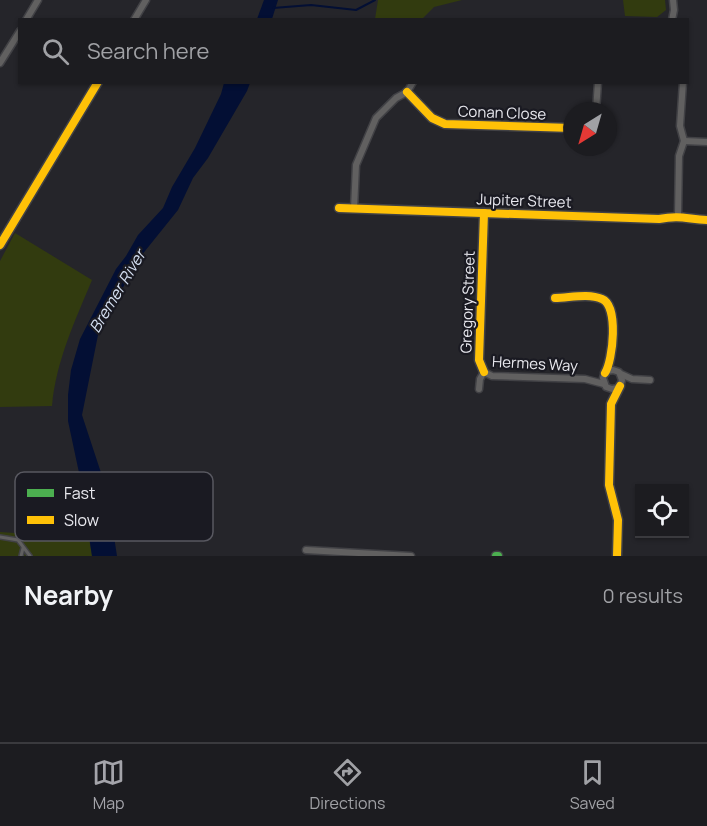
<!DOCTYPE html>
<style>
body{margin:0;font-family:Manrope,sans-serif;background:#29292d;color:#f1f3f6}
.controls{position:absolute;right:18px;bottom:18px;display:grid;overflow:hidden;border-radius:0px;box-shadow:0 2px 4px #0004}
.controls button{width:54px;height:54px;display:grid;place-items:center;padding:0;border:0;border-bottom:2px solid #3a3a3e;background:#1c1c20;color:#f1f3f6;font:30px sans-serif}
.compass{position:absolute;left:563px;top:102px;width:54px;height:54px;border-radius:50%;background:#1c1c20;box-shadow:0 2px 4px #0004;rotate:217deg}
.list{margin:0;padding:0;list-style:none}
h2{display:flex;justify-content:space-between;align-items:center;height:78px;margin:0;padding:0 24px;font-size:26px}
h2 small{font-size:20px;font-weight:400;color:#a0a1a5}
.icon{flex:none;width:33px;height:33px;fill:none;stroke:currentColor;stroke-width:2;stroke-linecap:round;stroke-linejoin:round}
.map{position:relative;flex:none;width:707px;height:556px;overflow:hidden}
.search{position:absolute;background:#1c1c20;box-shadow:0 2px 4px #0004;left:18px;right:18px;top:18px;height:66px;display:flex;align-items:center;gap:15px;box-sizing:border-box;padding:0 21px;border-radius:0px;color:#a0a1a5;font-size:22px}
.sheet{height:186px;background:#1c1c20}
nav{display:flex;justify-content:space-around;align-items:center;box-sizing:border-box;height:84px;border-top:2px solid #3a3a3e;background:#1c1c20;font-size:16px;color:#a0a1a5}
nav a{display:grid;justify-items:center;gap:3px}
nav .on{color:#a4a4aa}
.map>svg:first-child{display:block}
.green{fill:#323b0f}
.water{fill:#030f34}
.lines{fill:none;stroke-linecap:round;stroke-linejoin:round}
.stream{stroke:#030f34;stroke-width:2}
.lane-casing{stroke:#414145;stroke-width:6}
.street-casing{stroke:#414145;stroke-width:9}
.fast-casing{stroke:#414145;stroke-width:11}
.slow-casing{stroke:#414145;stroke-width:11}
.lane{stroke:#616060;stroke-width:3}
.street{stroke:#616060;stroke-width:6}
.fast{stroke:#4caf50;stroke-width:8}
.slow{stroke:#ffc107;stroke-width:8}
.labels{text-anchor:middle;stroke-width:4.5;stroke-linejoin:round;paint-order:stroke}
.street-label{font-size:15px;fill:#e9e9ef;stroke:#1a1a22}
.water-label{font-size:16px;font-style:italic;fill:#d4dff1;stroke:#1a1a22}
.key{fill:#1a1a22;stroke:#585860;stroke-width:1.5}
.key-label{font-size:16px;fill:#e9e9ef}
</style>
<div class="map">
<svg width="707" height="556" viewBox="0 0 707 556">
<rect width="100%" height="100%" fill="#25252a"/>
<!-- green -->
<g class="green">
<polygon points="378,0 462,0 434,7 422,19 375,19"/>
<polygon points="623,0 665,0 666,10 657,17 625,16"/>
<path d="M 15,233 L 92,280 C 75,321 56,361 52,406 L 0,407 L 0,261 Z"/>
<polygon points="0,532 89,538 92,556 0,556"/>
</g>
<!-- water -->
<g class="water">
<polygon points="264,0 278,0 272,19 257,19"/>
<polygon points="224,83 250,83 247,91 208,158 193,178 178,210 137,261 98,335 82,415 107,491 117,556 92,556 81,482 68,421 68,395 71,370 80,339 116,269 126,256 138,235 163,208 172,187 195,148 221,94"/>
</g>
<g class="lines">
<!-- stream -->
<polyline class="stream" points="273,8 311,5 356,10 375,0"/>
<defs>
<g id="lane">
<polyline points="0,537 18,540 30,556"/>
<polyline points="21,556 23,548"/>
</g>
<g id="street">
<polyline points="26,20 38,0"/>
<polyline points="134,20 146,0"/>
<polyline points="672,20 674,10 673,0"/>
<polyline points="0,63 20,31"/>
<polyline points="596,111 598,82"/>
<polyline points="684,141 707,142"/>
<polyline points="354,209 356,165 376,118 396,98 407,92 413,82"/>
<polyline points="678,215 679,156 684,141 680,126 683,82"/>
<polyline points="607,371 613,370 619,372 622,380 620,386"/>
<polyline points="605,373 603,378 606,387 612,389 618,388"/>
<polyline points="621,374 632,379 650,380"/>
<polyline points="479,389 480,379 484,372 492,376 585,379 604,384"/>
<polyline points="306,550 411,556"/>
</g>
<polyline id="fast" points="496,556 498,556"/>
<g id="slow">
<polyline points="407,92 432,118 445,124 572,128"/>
<path d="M 339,208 L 659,219 C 680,215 687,219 707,220"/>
<polyline points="484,213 479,360 484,372"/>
<polyline points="0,245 98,82"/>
<path d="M 555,298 C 569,298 588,293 602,299 C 619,306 613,360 605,373"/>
<polyline points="617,556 618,520 609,485 611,404 620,386"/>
</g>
</defs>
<!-- lane casing -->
<use href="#lane" class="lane-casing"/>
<!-- street casing -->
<use href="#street" class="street-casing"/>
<!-- fast casing -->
<use href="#fast" class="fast-casing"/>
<!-- slow casing -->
<use href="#slow" class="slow-casing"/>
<!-- lane -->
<use href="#lane" class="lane"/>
<!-- street -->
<use href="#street" class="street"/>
<!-- fast -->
<use href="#fast" class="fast"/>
<!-- slow -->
<use href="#slow" class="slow"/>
</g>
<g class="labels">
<!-- street labels -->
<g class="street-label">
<text transform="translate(502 113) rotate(2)" y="5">Conan Close</text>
<text transform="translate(524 201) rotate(2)" y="5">Jupiter Street</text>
<text transform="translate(468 302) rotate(-88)" y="5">Gregory Street</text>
<text transform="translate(535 364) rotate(3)" y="5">Hermes Way</text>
</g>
<!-- water labels -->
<g class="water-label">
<text transform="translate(117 291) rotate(-59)" y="6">Bremer River</text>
</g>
</g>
<!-- legend -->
<rect x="15" y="472" width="198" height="69" rx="9" class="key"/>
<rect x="27" y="489" width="27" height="8" fill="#4caf50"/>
<rect x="27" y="516" width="27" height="8" fill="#ffc107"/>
<g class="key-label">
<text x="64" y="499">Fast</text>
<text x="64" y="526">Slow</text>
</g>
</svg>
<div class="controls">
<button><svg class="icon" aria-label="locate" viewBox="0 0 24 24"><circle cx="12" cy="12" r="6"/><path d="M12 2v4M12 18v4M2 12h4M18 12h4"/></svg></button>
</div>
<svg class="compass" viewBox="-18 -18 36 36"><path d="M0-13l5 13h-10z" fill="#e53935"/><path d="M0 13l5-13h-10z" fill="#a0a1a5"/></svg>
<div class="search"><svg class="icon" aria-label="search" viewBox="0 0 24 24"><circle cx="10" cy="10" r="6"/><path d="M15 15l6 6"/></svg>Search here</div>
</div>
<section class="sheet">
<h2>Nearby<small>0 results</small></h2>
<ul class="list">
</ul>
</section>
<nav>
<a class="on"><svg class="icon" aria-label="map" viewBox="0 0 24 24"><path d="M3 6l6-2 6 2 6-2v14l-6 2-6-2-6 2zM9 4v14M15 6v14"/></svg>Map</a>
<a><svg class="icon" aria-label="directions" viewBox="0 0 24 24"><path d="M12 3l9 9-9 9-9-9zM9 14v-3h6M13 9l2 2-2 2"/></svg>Directions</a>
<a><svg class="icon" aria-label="saved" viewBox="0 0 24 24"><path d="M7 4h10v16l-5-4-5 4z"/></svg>Saved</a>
</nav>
